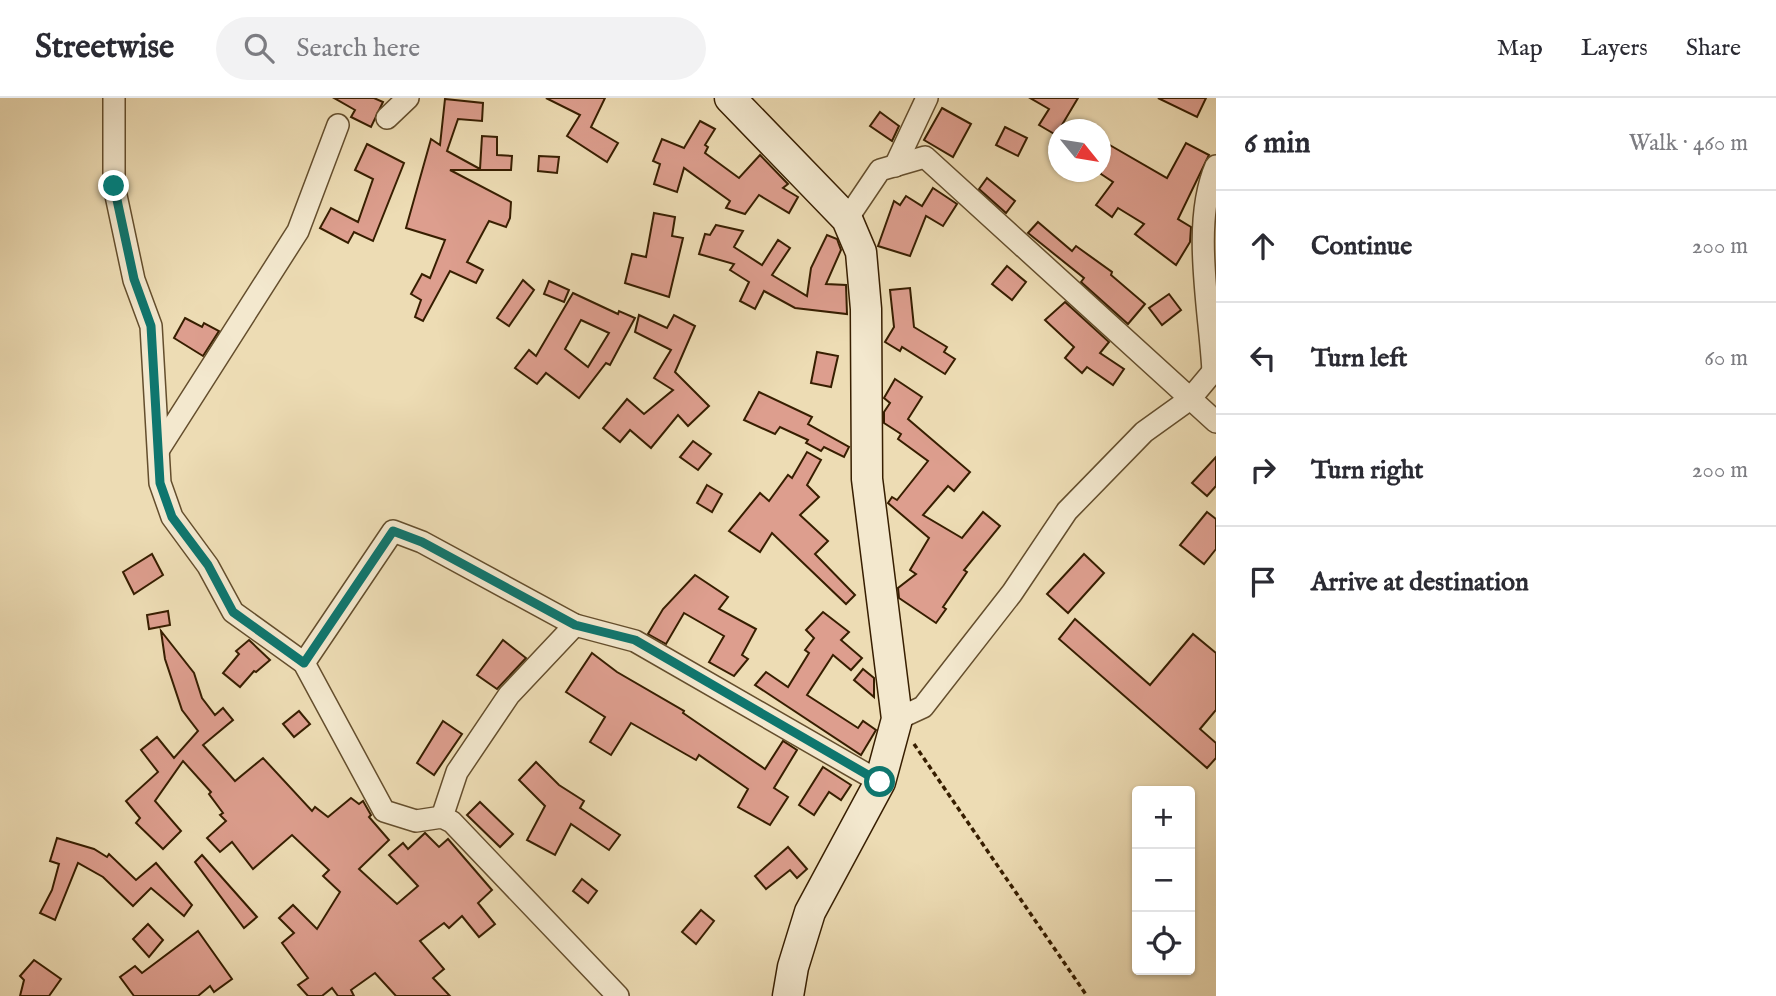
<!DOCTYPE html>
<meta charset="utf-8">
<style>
body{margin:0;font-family:"IM FELL English",serif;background:#f2f2f3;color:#2b2b33}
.controls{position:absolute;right:21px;bottom:21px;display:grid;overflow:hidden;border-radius:7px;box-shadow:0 2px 5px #0004}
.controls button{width:63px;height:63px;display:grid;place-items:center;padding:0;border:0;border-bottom:2px solid #e1e1e2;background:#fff;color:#2b2b33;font:35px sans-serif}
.compass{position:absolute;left:1048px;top:21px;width:63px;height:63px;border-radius:50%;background:#fff;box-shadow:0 2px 5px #0004;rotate:120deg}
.stop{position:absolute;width:21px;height:21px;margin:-16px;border:5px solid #0f766e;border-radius:50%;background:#fff}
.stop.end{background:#0f766e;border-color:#fff;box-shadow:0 2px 7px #0008}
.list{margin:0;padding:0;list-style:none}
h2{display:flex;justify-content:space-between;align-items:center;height:91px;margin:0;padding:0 28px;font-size:30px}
h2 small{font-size:23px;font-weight:400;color:#7c7c81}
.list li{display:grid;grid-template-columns:46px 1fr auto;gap:21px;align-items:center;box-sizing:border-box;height:112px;padding:0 28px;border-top:2px solid #e1e1e2}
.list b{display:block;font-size:26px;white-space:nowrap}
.list em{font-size:23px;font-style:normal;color:#7c7c81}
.icon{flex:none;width:38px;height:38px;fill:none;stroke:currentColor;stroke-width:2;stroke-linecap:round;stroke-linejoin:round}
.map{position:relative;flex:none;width:1216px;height:898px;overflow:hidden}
header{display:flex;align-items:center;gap:42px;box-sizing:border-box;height:98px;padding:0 35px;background:#fff;border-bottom:2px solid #e1e1e2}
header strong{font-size:33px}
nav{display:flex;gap:38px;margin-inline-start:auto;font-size:24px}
.search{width:490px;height:63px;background:#f2f2f3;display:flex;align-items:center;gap:18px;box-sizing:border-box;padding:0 24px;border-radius:38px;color:#7c7c81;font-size:26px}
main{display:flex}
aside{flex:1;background:#fff}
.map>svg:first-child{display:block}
.building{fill:#dd9e8e;stroke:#371e00;stroke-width:2;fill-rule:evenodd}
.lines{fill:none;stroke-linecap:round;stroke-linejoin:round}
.street-casing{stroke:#644e2d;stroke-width:24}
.secondary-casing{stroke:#371e00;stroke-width:33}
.path{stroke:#371e00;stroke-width:3.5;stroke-dasharray:5 3.5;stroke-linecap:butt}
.street{stroke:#f3e8ce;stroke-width:21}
.secondary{stroke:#f3e8ce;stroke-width:30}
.route{stroke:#0f766e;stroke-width:9}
</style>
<header>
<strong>Streetwise</strong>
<div class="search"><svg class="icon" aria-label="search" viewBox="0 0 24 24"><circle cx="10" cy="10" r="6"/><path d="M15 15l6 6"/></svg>Search here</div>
<nav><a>Map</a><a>Layers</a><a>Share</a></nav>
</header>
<main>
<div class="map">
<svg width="1216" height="898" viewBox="0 0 1216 898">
<rect width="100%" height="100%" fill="#eddcb4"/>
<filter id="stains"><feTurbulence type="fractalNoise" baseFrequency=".00286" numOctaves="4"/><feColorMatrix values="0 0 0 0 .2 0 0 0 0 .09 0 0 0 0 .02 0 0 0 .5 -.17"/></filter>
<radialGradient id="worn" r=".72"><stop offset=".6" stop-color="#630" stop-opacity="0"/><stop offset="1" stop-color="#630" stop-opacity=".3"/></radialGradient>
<!-- building -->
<g class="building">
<polygon points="334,0 374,0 383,4 371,29 351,19 355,12"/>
<polygon points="546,0 605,0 591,29 618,45 607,64 567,38 580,17"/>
<polygon points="1030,0 1078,0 1056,37 1039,27 1049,11"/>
<polygon points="1158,0 1206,0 1197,19"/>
<polygon points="445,1 483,5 482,23 458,21 447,53 480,71 482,38 497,39 497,57 512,58 511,72 450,72 511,104 510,120 506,129 489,123 467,164 483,172 476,185 450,173 423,223 415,219 421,202 411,196 422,176 430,180 445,142 406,130 431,41 440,47"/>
<polygon points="942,10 971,26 953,59 924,42"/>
<polygon points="880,14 899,28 892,43 870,28"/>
<polygon points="700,23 715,31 705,47 708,49 705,55 739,80 760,57 788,86 783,90 798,99 789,115 759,97 745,116 726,110 730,103 684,70 677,94 654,86 660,66 653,63 662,41 684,50"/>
<polygon points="1005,29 1027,40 1018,58 996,47"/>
<polygon points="1101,42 1167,80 1186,45 1209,57 1178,121 1191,129 1190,144 1176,167 1135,136 1144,126 1118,110 1112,119 1096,107 1113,84 1101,76"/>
<polygon points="367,46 404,65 373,143 354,134 348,145 320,130 331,110 358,124 373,81 355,72"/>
<polygon points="539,58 559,59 557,75 538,73"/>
<polygon points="987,80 1015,103 1006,115 979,91"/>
<polygon points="933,90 957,106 943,128 926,118 910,158 878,148 894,103 900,107 906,98 922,108"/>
<polygon points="654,115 675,119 672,138 683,140 669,199 625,185 632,156 646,159"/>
<polygon points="1038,124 1072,153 1076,148 1112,174 1111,177 1145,206 1128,226 1081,184 1084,180 1028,135"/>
<polygon points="716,127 743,133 734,149 762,167 778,142 790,150 772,177 807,198 811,170 827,137 837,141 841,152 826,186 846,187 847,216 795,210 764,193 755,211 740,203 749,184 730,172 734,166 699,156 705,136 710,137"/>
<polygon points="1007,168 1026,184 1012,202 992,186"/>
<polygon points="523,182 534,192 509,228 497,220"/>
<polygon points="549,183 569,192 564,204 544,196"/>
<polygon points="910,190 914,229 947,249 944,254 955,261 945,276 902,249 900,253 885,244 894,229 890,192"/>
<path d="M 573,195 L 618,216 L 619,213 L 635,220 L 610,267 L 606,265 L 579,300 L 546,275 L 537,286 L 515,270 L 529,252 L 536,258 ZM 581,222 L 609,235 L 588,269 L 565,251 Z"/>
<polygon points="1169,196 1181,212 1162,227 1149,210"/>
<polygon points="1065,204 1109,244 1100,255 1124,271 1113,287 1087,269 1082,275 1065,260 1074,249 1045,222"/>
<polygon points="639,217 667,230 674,217 695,228 675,274 709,308 688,328 678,317 651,350 630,332 620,344 603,330 627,301 644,316 673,292 654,280 671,252 635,234"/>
<polygon points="185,220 202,229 204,225 219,233 203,258 174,240"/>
<polygon points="817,254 838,258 831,289 811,285"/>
<polygon points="895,281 922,299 908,321 970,374 954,393 948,388 923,417 962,440 983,414 1000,428 964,472 967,474 943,509 946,511 936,525 899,500 898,490 916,476 910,472 929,440 888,405 892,399 897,402 928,363 898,341 901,336 884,325 884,314 890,305 884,300"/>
<polygon points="759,294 812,319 808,326 849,349 844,359 824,349 821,353 806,345 808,342 780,329 775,336 744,322"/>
<polygon points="693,343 711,356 698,372 680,359"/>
<polygon points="807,354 821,362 807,387 819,399 800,417 828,443 815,456 855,497 846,506 772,435 760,454 729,433 760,395 769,403 788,377 792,380"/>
<polygon points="1216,359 1216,388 1207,398 1192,385"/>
<polygon points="707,387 722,396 712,414 697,405"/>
<polygon points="1207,414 1216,421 1216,451 1204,466 1180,447"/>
<polygon points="152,456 163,477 134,496 123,474"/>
<polygon points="1084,456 1104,475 1068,515 1047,496"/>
<polygon points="695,477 728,499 719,511 756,531 742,557 748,561 734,578 709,564 724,538 684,515 666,546 648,536 663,511"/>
<polygon points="168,513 170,527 149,531 147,517"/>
<polygon points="823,514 849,534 841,542 862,560 851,572 833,557 807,597 858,630 863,623 876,632 861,657 755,587 766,574 788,589 809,555 805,552 814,540 806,532"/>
<polygon points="1075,521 1150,587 1193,536 1216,555 1216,612 1200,631 1216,645 1216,660 1207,670 1059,541"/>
<polygon points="161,533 194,575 202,600 215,617 223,610 233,622 203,647 235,683 263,660 312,713 315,709 328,719 351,700 359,706 363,703 371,717 369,719 389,742 359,771 397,806 418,788 389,757 403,745 408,751 425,735 439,749 448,741 492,792 478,805 495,826 479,839 462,818 449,830 444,825 420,843 444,871 433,880 450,898 396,898 375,875 351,892 354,898 338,898 332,890 322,898 308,898 298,887 308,880 282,845 294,835 279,820 293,807 317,831 340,794 323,778 329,772 292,737 253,771 232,744 220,754 207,740 226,723 220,717 223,715 209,696 211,694 183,663 155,703 181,733 163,751 136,725 140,720 126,703 158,674 141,652 157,639 174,660 198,633 182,612 165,561"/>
<polygon points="249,542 270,562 256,574 254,573 240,589 223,575 239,556 236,553"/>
<polygon points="503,542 526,560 497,591 477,577"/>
<polygon points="592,555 617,574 684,613 683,615 765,671 783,643 797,652 774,690 788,699 770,727 738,709 748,691 699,657 696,662 631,625 611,657 590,644 605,619 566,594"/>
<polygon points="863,571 874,580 874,599 854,582"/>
<polygon points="299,613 310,626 294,639 283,626"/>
<polygon points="443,623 462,636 434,677 417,665"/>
<polygon points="536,664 559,687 584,703 580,710 620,737 609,752 571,726 555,757 527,742 545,708 519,682"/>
<polygon points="823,669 851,687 841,702 829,694 814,717 799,707"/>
<polygon points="480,704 513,736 500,749 467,717"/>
<polygon points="57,740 94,751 107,759 109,756 136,782 156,765 192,807 184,818 151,790 133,808 103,779 78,765 55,822 40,815 52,792 59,766 50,763"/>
<polygon points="788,749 807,771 797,780 790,772 766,791 755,778"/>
<polygon points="202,757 257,819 244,830 195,764"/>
<polygon points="582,781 597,793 588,805 573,793"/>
<polygon points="701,812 714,823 696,846 682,834"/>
<polygon points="148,826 163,842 149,859 133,841"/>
<polygon points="198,833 232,881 214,894 210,888 198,898 134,898 120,879 135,868 142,875"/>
<polygon points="34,862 61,881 49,898 20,898 24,882 20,878"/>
</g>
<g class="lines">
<defs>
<g id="street">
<polyline points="114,0 114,88 134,182 151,228 160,385 172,419 208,468 233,514 304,565 384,713 416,723 442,719 452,724 618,898"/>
<polyline points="387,20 408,0"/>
<polyline points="895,68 927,0"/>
<polyline points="847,121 880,72 925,59 1216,324"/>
<path d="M 1213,274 C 1210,212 1191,126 1216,68"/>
<polyline points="159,351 298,133 338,27"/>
<polyline points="304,565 393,433 422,444 575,527 635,543 880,684"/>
<polyline points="897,621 923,609 1012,495 1067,413 1144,334 1190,301 1216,270"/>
<polyline points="442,719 457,674 509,597 575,527"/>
</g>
<polyline id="secondary" points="730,0 847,121 861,154 866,211 867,381 897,621 880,684 810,814 793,869 788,898"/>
</defs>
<!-- street casing -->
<use href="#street" class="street-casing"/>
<!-- secondary casing -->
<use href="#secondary" class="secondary-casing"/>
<!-- path -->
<polyline class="path" points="914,646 1087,898"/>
<!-- street -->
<use href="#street" class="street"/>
<!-- secondary -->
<use href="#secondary" class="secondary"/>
</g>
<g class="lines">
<!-- route -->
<polyline class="route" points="114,88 134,181 151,228 160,385 172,419 208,467 233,514 304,565 393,433 422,444 575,527 635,542 880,684"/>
</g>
<rect width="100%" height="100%" filter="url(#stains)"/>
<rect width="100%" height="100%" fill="url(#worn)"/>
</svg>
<div class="controls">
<button>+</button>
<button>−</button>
<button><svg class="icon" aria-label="locate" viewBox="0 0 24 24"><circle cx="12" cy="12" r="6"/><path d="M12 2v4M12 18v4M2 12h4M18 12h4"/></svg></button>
</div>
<svg class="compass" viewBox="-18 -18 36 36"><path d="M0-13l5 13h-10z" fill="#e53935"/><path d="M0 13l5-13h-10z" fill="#7c7c81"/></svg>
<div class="stop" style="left:880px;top:684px"></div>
<div class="stop end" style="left:114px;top:88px"></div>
</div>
<aside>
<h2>6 min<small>Walk · 460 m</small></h2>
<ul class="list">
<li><svg class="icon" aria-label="ahead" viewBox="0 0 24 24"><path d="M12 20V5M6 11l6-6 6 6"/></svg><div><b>Continue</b></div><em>200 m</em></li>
<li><svg class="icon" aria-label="left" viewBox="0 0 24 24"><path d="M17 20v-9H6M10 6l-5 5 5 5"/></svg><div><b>Turn left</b></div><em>60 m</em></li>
<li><svg class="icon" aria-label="right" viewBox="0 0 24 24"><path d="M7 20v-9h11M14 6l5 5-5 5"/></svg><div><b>Turn right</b></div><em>200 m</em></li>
<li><svg class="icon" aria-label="arrive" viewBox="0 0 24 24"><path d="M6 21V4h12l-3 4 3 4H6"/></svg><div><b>Arrive at destination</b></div></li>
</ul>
</aside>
</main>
